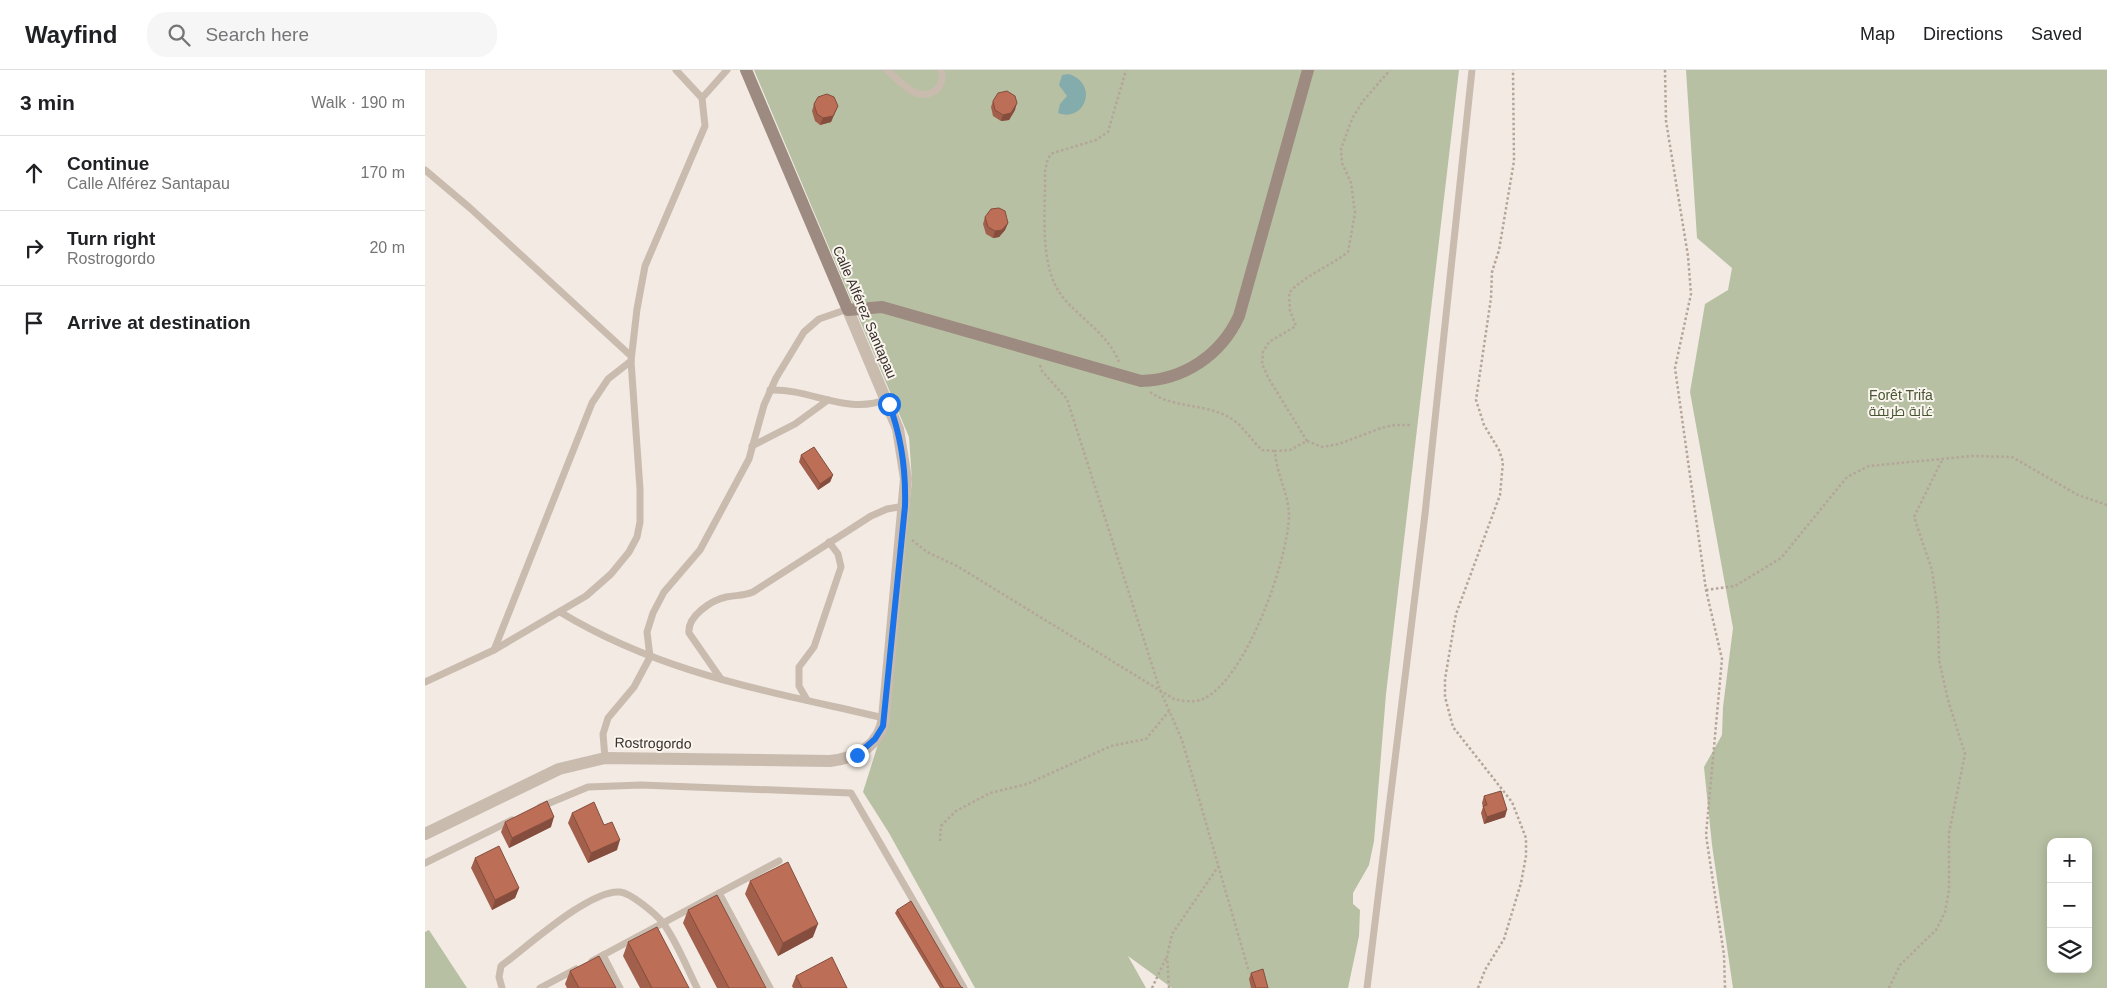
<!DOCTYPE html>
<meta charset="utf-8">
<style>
body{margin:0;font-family:Arial,Cairo,sans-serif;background:#f6f6f6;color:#202124}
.controls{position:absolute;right:15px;bottom:15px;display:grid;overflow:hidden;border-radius:10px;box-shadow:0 2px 12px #0003}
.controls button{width:45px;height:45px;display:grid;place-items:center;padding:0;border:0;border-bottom:1px solid #e0e0e0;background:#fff;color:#202124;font:25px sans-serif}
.stop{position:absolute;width:15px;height:15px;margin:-11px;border:4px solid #1a73e8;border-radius:50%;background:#fff}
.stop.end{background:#1a73e8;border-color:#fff;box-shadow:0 1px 5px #0008}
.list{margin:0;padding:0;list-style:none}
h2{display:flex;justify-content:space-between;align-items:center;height:65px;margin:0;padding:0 20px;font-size:21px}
h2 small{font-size:16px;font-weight:400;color:#757577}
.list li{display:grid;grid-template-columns:32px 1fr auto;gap:15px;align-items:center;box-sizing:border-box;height:75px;padding:0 20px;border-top:1px solid #e0e0e0}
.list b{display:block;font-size:19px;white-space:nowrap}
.list p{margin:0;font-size:16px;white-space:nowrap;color:#757577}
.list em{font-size:16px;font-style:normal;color:#757577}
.icon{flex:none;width:28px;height:28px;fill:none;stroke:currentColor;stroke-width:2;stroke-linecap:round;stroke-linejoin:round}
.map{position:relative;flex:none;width:1682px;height:918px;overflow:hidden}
header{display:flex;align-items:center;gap:30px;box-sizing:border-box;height:70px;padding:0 25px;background:#fff;border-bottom:1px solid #e0e0e0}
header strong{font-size:24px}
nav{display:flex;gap:28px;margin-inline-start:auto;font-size:18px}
.search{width:350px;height:45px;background:#f6f6f6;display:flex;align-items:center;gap:12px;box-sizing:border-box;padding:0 18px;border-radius:20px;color:#757577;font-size:19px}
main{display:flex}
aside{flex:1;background:#fff}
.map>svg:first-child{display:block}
.green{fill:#b7c0a3;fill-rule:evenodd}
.water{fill:#84acad}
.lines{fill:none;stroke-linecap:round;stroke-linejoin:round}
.path{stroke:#b5a599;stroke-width:2.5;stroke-dasharray:2.5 2.5;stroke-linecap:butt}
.lane{stroke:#cabbaf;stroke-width:7}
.street{stroke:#cabbaf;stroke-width:12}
.secondary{stroke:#9d8a80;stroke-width:12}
.wall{fill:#a25f4b}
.shaded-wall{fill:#844d3d}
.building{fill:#bc6e57;stroke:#844d3d}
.route{stroke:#1a73e8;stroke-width:6}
.labels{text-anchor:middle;stroke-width:4;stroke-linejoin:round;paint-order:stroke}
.street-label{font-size:14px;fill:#39302c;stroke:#faf5ef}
.park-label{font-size:14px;fill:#495532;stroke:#faf5ef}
</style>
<header>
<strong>Wayfind</strong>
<div class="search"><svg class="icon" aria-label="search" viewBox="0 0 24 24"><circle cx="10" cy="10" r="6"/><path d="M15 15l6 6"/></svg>Search here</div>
<nav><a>Map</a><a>Directions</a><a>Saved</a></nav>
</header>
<main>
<aside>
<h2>3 min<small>Walk · 190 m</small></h2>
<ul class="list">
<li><svg class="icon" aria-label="ahead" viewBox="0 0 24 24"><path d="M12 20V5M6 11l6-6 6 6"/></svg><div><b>Continue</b><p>Calle Alférez Santapau</p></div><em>170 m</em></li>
<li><svg class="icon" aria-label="right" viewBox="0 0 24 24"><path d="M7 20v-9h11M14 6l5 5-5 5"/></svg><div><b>Turn right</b><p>Rostrogordo</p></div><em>20 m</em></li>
<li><svg class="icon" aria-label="arrive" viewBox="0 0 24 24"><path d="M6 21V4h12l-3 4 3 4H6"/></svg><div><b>Arrive at destination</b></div></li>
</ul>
</aside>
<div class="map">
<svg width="1682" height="918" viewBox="0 0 1682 918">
<rect width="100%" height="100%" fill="#f2eae3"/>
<!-- green -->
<g class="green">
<polygon points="329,0 1034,0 961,624 949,771 944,795 928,823 928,834 935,840 934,866 923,918 747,918 703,886 721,918 550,918 464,763 438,722 460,652 487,411 484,367"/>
<path d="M 1261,0 L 1682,0 L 1682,918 L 1308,918 L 1287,775 L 1279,697 L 1297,665 L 1298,637 L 1308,558 L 1265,322 L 1280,234 L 1303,220 L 1307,198 L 1272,168 ZM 1626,772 L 1663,772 L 1663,899 L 1626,899 Z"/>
<polygon points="4,860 42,918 0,918 0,862"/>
</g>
<!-- water -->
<path class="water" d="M 644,4 C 675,15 659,53 633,43 L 635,34 L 642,26 L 634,15 L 637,5 Z"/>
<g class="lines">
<!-- path -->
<g class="path">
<polyline points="1240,0 1241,51 1263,186 1266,224 1250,298 1281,520 1297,589 1281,765 1299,885 1300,918"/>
<path d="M 694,292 C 684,266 659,251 641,231 C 612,199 621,142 620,101 L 623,88 L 628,83 L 671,70 L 683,62 L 701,0"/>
<polyline points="615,295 617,301 642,329 735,620 757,670 824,902"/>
<path d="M 725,322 C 749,339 782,333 807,349 C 819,357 827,371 837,380 L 850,381"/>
<path d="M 882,371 L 844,309 L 837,294 L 838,282 L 844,272 L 871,256 L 865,241 L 864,223 C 880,205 904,197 923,182 L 930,143 L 926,113 L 917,93 L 916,79 L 927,49 L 938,31 L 965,0"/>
<path d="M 487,470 L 502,482 L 532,496 L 749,629 C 758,631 769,633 778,629 C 821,610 864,488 864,444 C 863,422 851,403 850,381 L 865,380 L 882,371 L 897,377 L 914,374 L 956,358 L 970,355 L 986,355"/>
<polyline points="1281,520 1310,516 1356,488 1422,407 1444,396 1547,386 1587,387 1653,425 1682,435"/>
<polyline points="515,771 516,756 531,741 565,723 602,714 686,676 721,669 744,641"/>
<polyline points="727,918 741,888"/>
<polyline points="744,918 742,887 747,864 795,794"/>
<polyline points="1053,918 1060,900 1079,869 1096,813 1101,786 1101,768 1087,732 1028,657 1020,627 1020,609 1031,544 1075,425 1078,392 1074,380 1059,355 1051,330 1066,228 1067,202 1074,180 1089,91 1088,0"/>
<polyline points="1464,918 1475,895 1511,860 1520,842 1524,820 1524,763 1540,684 1523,630 1514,590 1513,543 1507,500 1489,447 1517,390"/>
</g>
<!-- lane -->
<g class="lane">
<polyline points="251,0 277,28"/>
<path d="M 462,0 C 470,7 478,16 487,21 C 503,30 522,19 516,0"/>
<polyline points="0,100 45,138 206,286"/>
<path d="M 345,320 C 385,318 423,346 462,329"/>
<polyline points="327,376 370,354 403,330"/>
<path d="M 135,542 C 237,604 344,621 459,648"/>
<polyline points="69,580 167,333 183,309 206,291"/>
<path d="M 296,609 L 264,563 C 262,546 287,530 301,527 C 311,525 319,526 328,522 L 446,446 L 462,439 L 480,436"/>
<polyline points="0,612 69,580 161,526 186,504 204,482 212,467 215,452 215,419 206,291 212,239 220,196 280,56 277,28 302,0"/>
<polyline points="382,630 374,616 374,597 389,577 416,497 413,484 404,472"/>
<polyline points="180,688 178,664 183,648 209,617 225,587 222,562 228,543 239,522 275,480 324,389 339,335 351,308 379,262 394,249 423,239"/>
<polyline points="115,737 163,717 216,715 426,723 539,918"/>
<polyline points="0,793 87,750"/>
<polyline points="294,823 345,918"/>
<polyline points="178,885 195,918"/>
<polyline points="167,891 354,791"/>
<path d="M 77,918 L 74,907 L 76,896 C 102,877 165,819 195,822 C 206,823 231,844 238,853 C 251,870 262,898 272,918"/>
<polyline points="115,918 151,899"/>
<polyline points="942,918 1000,444 1047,0"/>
</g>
<!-- street -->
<path class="street" d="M 0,764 L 134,699 L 180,688 L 405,691 C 431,688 455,676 459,648 L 481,409 L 473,359 L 423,240"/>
<!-- secondary -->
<path class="secondary" d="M 321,0 L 423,240 L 457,237 L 716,311 C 759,310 796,285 814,246 L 883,0"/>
</g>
<!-- wall -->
<g class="wall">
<polygon points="568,31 590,40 584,50 576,51 568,46 566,37"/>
<polygon points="389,34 410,42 406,52 395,55 390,51 387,41"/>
<polygon points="560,147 583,153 580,160 574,167 568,168 561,164 558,154"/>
<polygon points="376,385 408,405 405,412 393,420 374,392"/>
<polygon points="1059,726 1080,747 1059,754 1056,743 1058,737 1057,733"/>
<polygon points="147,743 179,755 192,780 163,793 143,753"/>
<polygon points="80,752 126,757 84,778 76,762"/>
<polygon points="50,788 94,818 90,828 67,840 46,798"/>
<polygon points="325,811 388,867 353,886 320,824"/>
<polygon points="263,840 341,918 292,918 258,853"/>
<polygon points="472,840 536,917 538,918 515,918 470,843"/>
<polygon points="203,872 264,918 215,918 198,886"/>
<polygon points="145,901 191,918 142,918 140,914"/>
<polygon points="826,903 843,918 826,918 824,909"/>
<polygon points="371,906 422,918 368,918 367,916"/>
</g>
<!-- shaded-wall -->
<g class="shaded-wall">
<polygon points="592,33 590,40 584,50 576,51 578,45"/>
<polygon points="413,36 406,52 395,55 398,48"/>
<polygon points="583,153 580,160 574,167 568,168 570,161"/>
<polygon points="408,405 405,412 393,420 395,414"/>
<polygon points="1082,740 1080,747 1059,754 1062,747"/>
<polygon points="129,747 126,757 84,778 87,768"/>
<polygon points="195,770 192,780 163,793 166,783"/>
<polygon points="94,818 90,828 67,840 70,830"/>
<polygon points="393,854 388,867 353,886 358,873"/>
</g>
<!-- building -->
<g class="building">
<polygon points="582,21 590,26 592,33 586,43 578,45 570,40 568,31 573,23"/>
<polygon points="402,24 409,27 413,36 408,46 398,48 392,44 389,34 393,27"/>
<polygon points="574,138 580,141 583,153 577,160 570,161 563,157 560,147 566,139"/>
<polygon points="389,377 408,405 395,414 376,385"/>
<polygon points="1076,721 1082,740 1062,747 1058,736 1062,735 1059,726"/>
<polygon points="122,731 129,747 87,768 80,752"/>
<polygon points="169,732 179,755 187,752 195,770 166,783 147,743"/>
<polygon points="74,776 94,818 70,830 50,788"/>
<polygon points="363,792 393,854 358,873 325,811"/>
<polygon points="292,825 341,918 304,918 263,840"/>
<polygon points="486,831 536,917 538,918 519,918 472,840"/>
<polygon points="232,857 264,918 227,918 203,872"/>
<polygon points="174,886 191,918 154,918 145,901"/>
<polygon points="407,887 422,918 377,918 371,906"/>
<polygon points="838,899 843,918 831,918 826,903"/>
</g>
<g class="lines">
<!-- route -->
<path class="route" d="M 432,685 L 450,669 L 458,656 L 480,436 C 481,400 477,368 464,334"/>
</g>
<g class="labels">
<!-- street labels -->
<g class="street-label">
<text transform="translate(440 242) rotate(67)" y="5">Calle Alférez Santapau</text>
<text transform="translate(228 673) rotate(1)" y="5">Rostrogordo</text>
</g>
<!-- park labels -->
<g class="park-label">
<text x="1476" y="330">Forêt Trifa<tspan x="1476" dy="16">غابة طريفة</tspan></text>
</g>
</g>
</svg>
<div class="controls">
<button>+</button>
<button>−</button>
<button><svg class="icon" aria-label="layers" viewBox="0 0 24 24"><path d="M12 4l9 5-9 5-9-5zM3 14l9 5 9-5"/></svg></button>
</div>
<div class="stop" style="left:464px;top:334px"></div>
<div class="stop end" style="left:432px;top:685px"></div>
</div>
</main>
